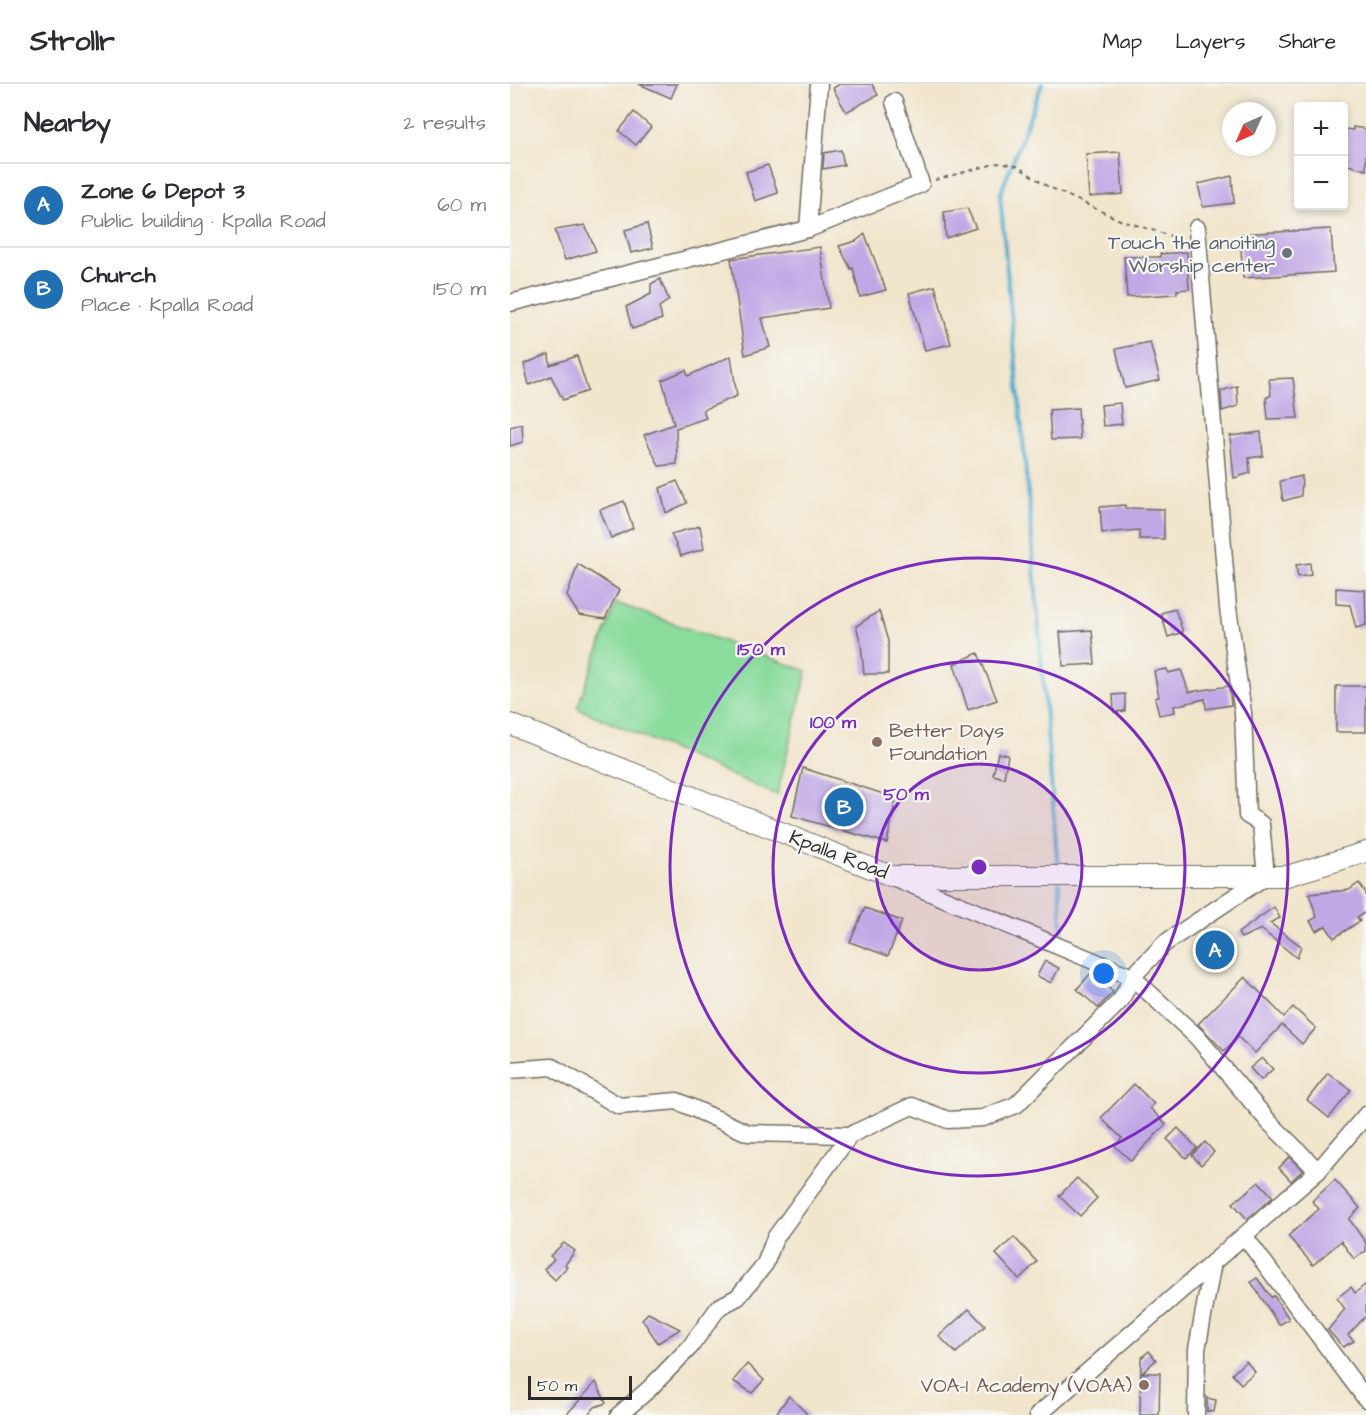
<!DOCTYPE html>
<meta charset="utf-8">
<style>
body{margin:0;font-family:"Architects Daughter",sans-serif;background:#f2f2f3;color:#2b2b33}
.controls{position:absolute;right:18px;top:18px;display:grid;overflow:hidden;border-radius:6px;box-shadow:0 3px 9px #0003}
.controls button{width:54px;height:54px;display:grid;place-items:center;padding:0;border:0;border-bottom:2px solid #e1e1e2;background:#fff;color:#2b2b33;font:30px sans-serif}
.compass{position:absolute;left:712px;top:18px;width:54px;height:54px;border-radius:50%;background:#fff;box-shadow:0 3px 9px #0003;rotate:225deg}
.scale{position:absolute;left:18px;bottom:15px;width:104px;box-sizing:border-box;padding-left:6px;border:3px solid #2b2b2b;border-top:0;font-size:16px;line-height:21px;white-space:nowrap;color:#2b2b2b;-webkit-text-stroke:4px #f6f6f2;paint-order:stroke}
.you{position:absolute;left:594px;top:890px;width:21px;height:21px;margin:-15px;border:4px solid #fff;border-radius:50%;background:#1a73e8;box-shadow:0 0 0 9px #1a73e833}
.badge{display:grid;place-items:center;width:39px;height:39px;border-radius:50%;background:#1f6fb2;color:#fff;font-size:20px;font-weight:700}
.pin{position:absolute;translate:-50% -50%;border:3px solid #fff;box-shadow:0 2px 6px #0006}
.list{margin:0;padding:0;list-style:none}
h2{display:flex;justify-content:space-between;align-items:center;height:78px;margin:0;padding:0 24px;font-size:26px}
h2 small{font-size:20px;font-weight:400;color:#7c7c81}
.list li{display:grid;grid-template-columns:39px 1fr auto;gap:18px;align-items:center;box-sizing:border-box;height:84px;padding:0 24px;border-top:2px solid #e1e1e2}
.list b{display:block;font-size:22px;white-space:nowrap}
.list p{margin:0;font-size:20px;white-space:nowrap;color:#7c7c81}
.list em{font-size:20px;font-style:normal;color:#7c7c81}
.map{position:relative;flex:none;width:856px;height:1331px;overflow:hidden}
header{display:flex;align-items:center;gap:36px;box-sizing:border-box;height:84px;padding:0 30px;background:#fff;border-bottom:2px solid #e1e1e2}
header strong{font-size:28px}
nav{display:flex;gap:33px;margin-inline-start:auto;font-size:21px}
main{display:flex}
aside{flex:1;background:#fff}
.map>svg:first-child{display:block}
.grass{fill:#8adc9d;stroke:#5a8464;stroke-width:1.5}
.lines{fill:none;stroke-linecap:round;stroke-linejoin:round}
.stream{stroke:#4facce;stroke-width:4}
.building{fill:#c0a7e5}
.minor-casing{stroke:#706c63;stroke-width:19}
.tertiary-casing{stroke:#706c63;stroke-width:22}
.path{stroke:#706c63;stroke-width:2;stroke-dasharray:4.5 4.5;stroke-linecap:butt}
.minor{stroke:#fff;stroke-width:16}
.tertiary{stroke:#fff;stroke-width:20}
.ring{fill:none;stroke:#7b2cbf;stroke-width:3}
.worship-dot{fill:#6b7280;stroke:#f6f6f2;stroke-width:2}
.education-dot{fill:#8d6e63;stroke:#f6f6f2;stroke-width:2}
.labels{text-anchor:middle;stroke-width:4.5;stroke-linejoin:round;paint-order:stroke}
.worship-label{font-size:20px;fill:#5b616d;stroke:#f6f6f2;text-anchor:end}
.education-label{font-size:20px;fill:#785e54;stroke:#f6f6f2;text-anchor:start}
.street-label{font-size:20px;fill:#2b2b2b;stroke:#f6f6f2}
.centre{fill:#7b2cbf;stroke:#f6f6f2;stroke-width:3}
.ring-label{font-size:18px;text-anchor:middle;font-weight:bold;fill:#7b2cbf;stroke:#f6f6f2;stroke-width:4.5;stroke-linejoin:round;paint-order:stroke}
</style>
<header>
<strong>Strollr</strong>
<nav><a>Map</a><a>Layers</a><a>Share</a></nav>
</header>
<main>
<aside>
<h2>Nearby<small>2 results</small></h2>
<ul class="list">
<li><span class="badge">A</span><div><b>Zone 6 Depot 3</b><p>Public building · Kpalla Road</p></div><em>60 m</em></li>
<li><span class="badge">B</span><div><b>Church</b><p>Place · Kpalla Road</p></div><em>150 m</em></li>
</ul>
</aside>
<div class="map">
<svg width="856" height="1331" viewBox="0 0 856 1331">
<rect width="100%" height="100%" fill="#f6f6f2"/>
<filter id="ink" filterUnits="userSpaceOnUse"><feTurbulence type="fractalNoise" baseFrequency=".0167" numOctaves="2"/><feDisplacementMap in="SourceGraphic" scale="12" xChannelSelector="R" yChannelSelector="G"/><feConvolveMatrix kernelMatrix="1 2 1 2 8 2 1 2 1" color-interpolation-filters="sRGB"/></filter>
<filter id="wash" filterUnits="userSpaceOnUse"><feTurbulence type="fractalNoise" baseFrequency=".008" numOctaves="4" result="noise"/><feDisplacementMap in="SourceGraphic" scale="24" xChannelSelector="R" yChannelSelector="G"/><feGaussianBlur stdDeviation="1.35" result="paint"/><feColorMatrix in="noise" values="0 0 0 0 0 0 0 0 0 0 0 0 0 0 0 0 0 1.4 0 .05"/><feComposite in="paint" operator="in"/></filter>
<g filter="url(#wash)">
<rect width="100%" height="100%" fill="#f1e5cc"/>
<!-- grass -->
<polygon class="grass" points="106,519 297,587 267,711 67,624"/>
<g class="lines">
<!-- stream -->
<g class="stream">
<polyline points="532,0 490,111 519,420 548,785"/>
<polyline points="549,799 553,860"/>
</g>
</g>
<g id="blocks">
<!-- building -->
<g class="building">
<polygon points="129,0 167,0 161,14"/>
<polygon points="330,0 362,0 368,11 336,28 323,4"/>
<polygon points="124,28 141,43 126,61 109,47"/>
<polygon points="843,43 856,45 856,86 834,80 834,45 843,46"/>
<polygon points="331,66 334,81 313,85 314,69"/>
<polygon points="610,68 613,110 579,113 576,70"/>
<polygon points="258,81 268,109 245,117 236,88"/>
<polygon points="722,92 724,119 693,123 688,100"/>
<polygon points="457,124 466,144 436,154 434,128"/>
<polygon points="137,140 143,164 121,169 115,146"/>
<polygon points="75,141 86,167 55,176 45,146"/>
<polygon points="821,145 824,188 733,194 730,150"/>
<polygon points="355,150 376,206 350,213 343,184 341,185 329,162 346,157"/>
<polygon points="310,163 319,224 252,234 260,263 235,271 221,175"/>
<polygon points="677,168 679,205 667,206 667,210 617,213 614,173 650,173 650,170"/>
<polygon points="150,195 159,216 149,223 152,235 122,245 116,223 141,210 141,200"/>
<polygon points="425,202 441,260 415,266 399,209"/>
<polygon points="640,258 650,296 615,304 606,265"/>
<polygon points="39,270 40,281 67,272 78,307 53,316 41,292 19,301 14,280"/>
<polygon points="221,272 227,312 193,326 196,334 166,344 167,380 149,382 134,351 164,340 152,296 176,286 178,292"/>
<polygon points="783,294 788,334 758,335 756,314 761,311 759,295"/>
<polygon points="727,302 728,322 712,327 711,307"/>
<polygon points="610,319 612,340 593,342 591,321"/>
<polygon points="568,324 570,355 541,356 539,326"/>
<polygon points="12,340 13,358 0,362 0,343"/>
<polygon points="751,348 753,372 739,374 740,389 724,394 720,352"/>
<polygon points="792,392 791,412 773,417 770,397"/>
<polygon points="167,397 177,419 156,429 150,404"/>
<polygon points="114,417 123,444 101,454 90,426"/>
<polygon points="615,421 615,424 654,425 654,455 629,455 629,446 592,449 590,423"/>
<polygon points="190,442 194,465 171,472 161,450"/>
<polygon points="800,479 801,491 788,493 786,481"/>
<polygon points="68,480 109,506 95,535 69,531 57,512"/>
<polygon points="826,504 855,506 856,541 846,544 840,521 826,520"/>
<polygon points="665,525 673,548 658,553 651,529"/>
<polygon points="369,527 378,557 378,590 354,590 351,560 346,542"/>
<polygon points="582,546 585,580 553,582 550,548"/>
<polygon points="468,569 487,616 458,626 444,580"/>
<polygon points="657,585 658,589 671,586 679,608 719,602 721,621 696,625 695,615 664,622 665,628 649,631 645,614 649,613 644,587"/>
<rect x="826" y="602" width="30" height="46"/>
<polygon points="615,610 615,627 604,628 603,611"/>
<polygon points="488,669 498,671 494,694 483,691"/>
<polygon points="293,684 386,714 377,759 282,732"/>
<polygon points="849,799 856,809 856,828 847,833 850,837 824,854 816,842 806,847 800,837 807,833 799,810 839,806"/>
<polygon points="764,823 770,834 760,839 791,862 787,874 751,845 731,854 728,849"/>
<polygon points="355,824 392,837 378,872 340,858"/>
<polygon points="706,849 722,866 704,884 687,866"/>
<polygon points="535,877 549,884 541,899 527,892"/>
<polygon points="581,889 603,908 588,924 567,905"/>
<polygon points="735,893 774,933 783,923 806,944 792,960 772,941 745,969 728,953 714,967 688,940"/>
<polygon points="752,974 763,985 751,996 740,984"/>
<polygon points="818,989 841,1006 819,1034 797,1016"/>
<polygon points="624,1000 644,1020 640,1024 656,1040 621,1077 605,1062 612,1054 591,1034"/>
<polygon points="668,1044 687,1064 676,1074 657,1055"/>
<polygon points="695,1058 704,1068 691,1081 682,1071"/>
<polygon points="779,1073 793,1086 781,1097 769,1084"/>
<polygon points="567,1094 587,1114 570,1132 549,1112"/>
<polygon points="825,1096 850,1124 839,1135 856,1159 856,1167 844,1175 831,1157 803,1181 778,1152 809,1125 802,1117"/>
<polygon points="749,1098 763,1113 737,1135 723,1119"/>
<polygon points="504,1153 527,1178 509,1195 486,1170"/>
<polygon points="54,1159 65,1167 55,1181 57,1183 45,1196 34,1185 44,1175 40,1172"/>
<polygon points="747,1194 761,1213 764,1212 779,1235 769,1241 741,1198"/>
<polygon points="856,1200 856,1232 838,1251 844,1257 833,1263 818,1246 835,1225 827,1214 841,1203 845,1209"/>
<polygon points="459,1225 475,1242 446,1269 429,1252"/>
<polygon points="138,1229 170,1245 148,1259 132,1235"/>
<polygon points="639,1267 646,1276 632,1289 650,1289 649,1331 630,1331 631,1274"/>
<polygon points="736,1277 745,1288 731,1300 722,1290"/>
<polygon points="237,1280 254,1296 242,1309 223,1297"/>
<polygon points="86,1298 96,1319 85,1323 78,1331 56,1331"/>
<polygon points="279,1312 298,1331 265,1331"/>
<polygon points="697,1314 706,1316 704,1328 697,1327"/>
</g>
</g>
</g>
<g filter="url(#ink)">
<use href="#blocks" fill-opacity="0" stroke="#706c63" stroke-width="1.5"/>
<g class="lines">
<defs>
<g id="minor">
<polyline points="298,145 411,100 384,18"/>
<polyline points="0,219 298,145 309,0"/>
<polyline points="385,794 622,893 687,953 759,1038 808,1087"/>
<polyline points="0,986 42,983 109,1022 167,1017 238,1049 340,1051 265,1154 255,1180 228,1213 209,1223 180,1263 139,1305 109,1331"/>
<polyline points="340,1051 402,1022 438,1036 473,1034 506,1021 611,916 622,893 655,859 756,792 751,740 737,731 733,629 718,524 687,144"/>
<polyline points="735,1153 856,1315"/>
<polyline points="528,1331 808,1087 856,1031"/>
<polyline points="686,1331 687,1265 703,1178"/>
</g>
<polyline id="tertiary" points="0,640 381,792 777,792 856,768"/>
</defs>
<!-- minor casing -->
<use href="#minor" class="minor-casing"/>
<!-- tertiary casing -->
<use href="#tertiary" class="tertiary-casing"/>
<!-- path -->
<polyline class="path" points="425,96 488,79 507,82 537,102 610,136 674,156"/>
<!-- minor -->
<use href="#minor" class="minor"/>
<!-- tertiary -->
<use href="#tertiary" class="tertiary"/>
</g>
</g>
<!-- distance rings -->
<circle cx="469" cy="783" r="103" fill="#7b2cbf" fill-opacity=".12"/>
<g class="ring">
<circle cx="469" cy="783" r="103"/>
<circle cx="469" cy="783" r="206"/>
<circle cx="469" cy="783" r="309"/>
</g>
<!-- markers -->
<circle class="worship-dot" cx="777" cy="169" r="6"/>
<g class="education-dot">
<circle cx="367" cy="658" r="6"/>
<circle cx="634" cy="1301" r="6"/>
</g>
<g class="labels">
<!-- worship labels -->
<g class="worship-label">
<text x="765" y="165">Touch the anoiting<tspan x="765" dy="23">Worship center</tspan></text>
</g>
<!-- education labels -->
<g class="education-label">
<text x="379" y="653">Better Days<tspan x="379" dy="23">Foundation</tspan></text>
<text x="622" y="1308" text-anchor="end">VOA-1 Academy (VOAA)</text>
</g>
<!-- street labels -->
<g class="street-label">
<text transform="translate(329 770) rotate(21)" y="7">Kpalla Road</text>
</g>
</g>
<circle cx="469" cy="783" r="9" class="centre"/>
<g class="ring-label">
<text x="251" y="571">150 m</text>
<text x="323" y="644">100 m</text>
<text x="396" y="716">50 m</text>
</g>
</svg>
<div class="controls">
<button>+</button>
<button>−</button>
</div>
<svg class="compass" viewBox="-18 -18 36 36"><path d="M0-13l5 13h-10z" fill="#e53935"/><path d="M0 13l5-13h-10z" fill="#7c7c81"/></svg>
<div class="scale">50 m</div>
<div class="you"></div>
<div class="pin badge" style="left:705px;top:866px">A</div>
<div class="pin badge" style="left:334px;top:723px">B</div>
</div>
</main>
